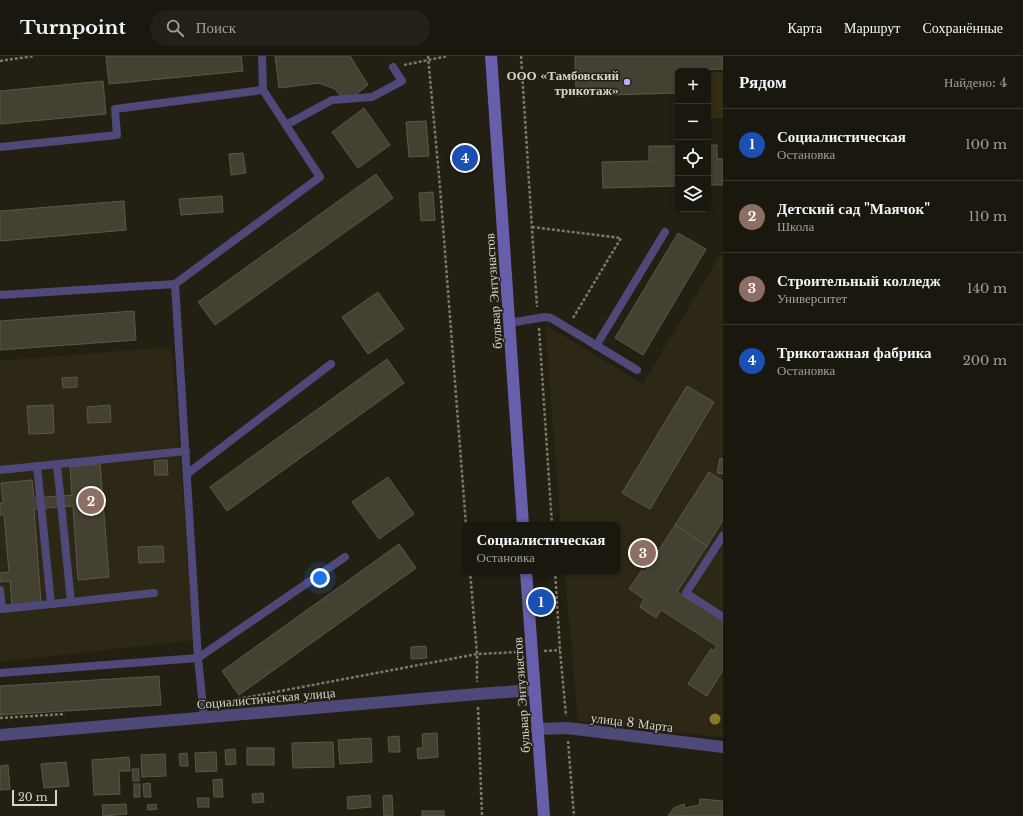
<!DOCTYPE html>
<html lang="ru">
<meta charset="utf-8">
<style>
body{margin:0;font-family:"Libre Baskerville",serif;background:#232117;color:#f1f3f6}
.controls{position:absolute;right:12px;top:12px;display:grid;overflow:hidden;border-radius:6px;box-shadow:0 2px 6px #0003}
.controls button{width:36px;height:36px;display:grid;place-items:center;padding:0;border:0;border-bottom:1px solid #38372e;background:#1a180e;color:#f1f3f6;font:20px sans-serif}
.scale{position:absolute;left:12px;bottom:10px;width:45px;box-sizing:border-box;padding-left:4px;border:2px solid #d6d4cb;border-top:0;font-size:11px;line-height:14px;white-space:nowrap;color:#d6d4cb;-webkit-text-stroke:3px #232013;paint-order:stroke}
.you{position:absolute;left:320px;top:522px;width:14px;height:14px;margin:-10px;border:3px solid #fff;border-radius:50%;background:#1a73e8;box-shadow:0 0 0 6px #1a73e833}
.badge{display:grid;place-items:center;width:26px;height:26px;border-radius:50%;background:#0b8043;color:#fff;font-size:13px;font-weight:700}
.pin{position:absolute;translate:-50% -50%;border:2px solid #fff;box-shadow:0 1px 4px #0006}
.popup{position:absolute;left:462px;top:466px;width:158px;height:52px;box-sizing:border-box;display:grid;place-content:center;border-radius:6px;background:#1a180e;filter:drop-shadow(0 1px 3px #0005);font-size:13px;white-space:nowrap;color:#9fa09e}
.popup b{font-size:15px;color:#f1f3f6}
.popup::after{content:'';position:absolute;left:50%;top:100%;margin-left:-8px;border:8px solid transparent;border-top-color:#1a180e}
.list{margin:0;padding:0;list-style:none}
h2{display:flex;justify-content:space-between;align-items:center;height:52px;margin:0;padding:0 16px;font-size:17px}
h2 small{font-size:13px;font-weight:400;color:#9fa09e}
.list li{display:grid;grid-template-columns:26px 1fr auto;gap:12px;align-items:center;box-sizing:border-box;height:72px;padding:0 16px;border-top:1px solid #38372e}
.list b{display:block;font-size:15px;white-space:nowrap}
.list p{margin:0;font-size:13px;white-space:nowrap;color:#9fa09e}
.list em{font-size:13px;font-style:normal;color:#9fa09e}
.icon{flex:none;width:22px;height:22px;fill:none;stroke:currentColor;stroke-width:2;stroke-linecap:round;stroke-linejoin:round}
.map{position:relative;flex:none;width:723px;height:760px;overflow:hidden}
header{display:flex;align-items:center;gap:24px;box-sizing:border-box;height:56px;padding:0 20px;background:#1a180e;border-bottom:1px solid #38372e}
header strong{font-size:19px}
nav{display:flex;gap:22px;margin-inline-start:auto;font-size:14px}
.search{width:280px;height:36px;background:#232117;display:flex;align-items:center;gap:10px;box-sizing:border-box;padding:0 14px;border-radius:22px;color:#9fa09e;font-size:15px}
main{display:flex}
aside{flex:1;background:#1a180e}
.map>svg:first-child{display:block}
.built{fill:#2d2816}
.green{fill:#342d11}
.building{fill:#444133;stroke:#5b584a}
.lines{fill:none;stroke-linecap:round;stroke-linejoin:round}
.path{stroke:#7a776c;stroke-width:2.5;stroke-dasharray:3 2;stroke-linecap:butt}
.lane{stroke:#4e4979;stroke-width:8}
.street{stroke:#4e4979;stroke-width:12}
.secondary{stroke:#685fac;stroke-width:12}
.tree{fill:#89772c}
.poi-dot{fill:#b3adf9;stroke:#232013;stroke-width:1.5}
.labels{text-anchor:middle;stroke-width:3;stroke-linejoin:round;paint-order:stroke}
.poi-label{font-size:13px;font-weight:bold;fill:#d6d4cb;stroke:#232013;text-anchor:end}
.street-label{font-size:13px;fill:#d6d4cb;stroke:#232013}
</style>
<header>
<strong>Turnpoint</strong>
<div class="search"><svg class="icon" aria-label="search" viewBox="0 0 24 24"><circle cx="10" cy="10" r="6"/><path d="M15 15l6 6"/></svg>Поиск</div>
<nav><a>Карта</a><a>Маршрут</a><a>Сохранённые</a></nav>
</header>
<main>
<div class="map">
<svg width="723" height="760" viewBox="0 0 723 760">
<rect width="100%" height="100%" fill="#232013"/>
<!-- built -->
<g class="built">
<polygon points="723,195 723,681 578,665 565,515 617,515 617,469 561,469 545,269 643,328"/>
<polygon points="172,291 193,584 0,606 0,305"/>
</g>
<!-- green -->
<polygon class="green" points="723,16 723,62 708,62 708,17"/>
<!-- building -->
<g class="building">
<polygon points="106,0 241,0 243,15 109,28"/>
<polygon points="275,0 350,0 368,29 346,46 335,33 319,27 279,32"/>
<polygon points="575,0 723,0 723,13 678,15 678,37 576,40"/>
<polygon points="103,25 106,58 0,68 0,35"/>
<polygon points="364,52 390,89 358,112 332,76"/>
<polygon points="426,65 429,100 409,101 406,66"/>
<polygon points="708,89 717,89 717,103 723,103 723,129 708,129"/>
<polygon points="649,90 678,90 678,130 603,132 602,106 649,105"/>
<polygon points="243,97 246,117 231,119 229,98"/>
<polygon points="376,118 393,142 215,269 198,246"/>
<polygon points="433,136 435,164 421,165 419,137"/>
<polygon points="222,140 223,156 181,159 179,143"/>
<polygon points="124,145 126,174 0,185 0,155"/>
<polygon points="678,177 706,193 643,299 615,282"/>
<polygon points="378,236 404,273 368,298 342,261"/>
<polygon points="134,255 136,284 0,294 0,265"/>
<polygon points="387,303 404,327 227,455 210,431"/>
<polygon points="77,321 77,331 63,332 62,322"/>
<polygon points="687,330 714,346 650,453 622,437"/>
<polygon points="53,349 54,377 29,378 27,350"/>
<polygon points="110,349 111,366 88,367 87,351"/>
<polygon points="720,402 723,403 723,418 717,417"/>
<polygon points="167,404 168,419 155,419 154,405"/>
<polygon points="100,408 109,521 78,524 73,450 34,453 41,546 12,549 10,525 0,526 0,517 9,516 4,459 0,459 0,447 3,447 1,427 32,424 34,442 72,439 70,411"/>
<polygon points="709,416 723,425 723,464 707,490 675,469"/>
<polygon points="388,421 414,458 379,483 352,446"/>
<polygon points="675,469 707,490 677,536 723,565 723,614 707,640 688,628 711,593 714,595 717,590 661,554 656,562 640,551 644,543 629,533 642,514 645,516"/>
<polygon points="399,488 416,512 239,639 222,615"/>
<polygon points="163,490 164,506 139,507 138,491"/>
<polygon points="426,590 427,602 411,603 411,591"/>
<polygon points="159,620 161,649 0,659 0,630"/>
<polygon points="437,677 438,701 418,703 417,692 423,692 422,678"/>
<polygon points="399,680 400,696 389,696 388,681"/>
<polygon points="371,682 372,706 340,708 338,684"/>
<polygon points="333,686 334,711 293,712 292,687"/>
<rect x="247" y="692" width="27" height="17"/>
<polygon points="235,693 236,708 226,709 225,694"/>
<polygon points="216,696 217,715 196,716 195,697"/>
<polygon points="187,697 188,710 180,710 179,698"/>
<polygon points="165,698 166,720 142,721 141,699"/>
<polygon points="129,701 130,715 119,715 120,738 94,739 92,704"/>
<polygon points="66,706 69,730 44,732 41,708"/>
<polygon points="8,709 10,733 0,734 0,710"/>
<polygon points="132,713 139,713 139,725 133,725"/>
<polygon points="222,723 223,741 214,741 213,724"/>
<polygon points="150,727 151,741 144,741 143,728"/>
<rect x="134" y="728" width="6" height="13"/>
<polygon points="263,737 264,746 253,747 252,738"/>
<polygon points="370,739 371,751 348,753 347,741"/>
<polygon points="392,739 393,760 384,760 383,740"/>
<polygon points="197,742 209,742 209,751 198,751"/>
<polygon points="700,743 723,745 723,760 668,760 674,752 684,748 685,752 699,749"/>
<polygon points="126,748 127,758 103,760 102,749"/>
<polygon points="156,748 157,753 148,754 147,749"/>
<rect x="422" y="755" width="22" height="5"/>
</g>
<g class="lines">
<!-- path -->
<g class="path">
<polyline points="428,0 440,131 466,469"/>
<polyline points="521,0 537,251"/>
<polyline points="0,5 34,0"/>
<polyline points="404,9 448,0"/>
<polyline points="532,171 621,182 573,262"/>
<polyline points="539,272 552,469"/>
<polyline points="470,515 477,598 477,626"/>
<polyline points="555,515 560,594 566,660"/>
<polyline points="544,595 560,594"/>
<polyline points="233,644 477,598 519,596"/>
<polyline points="478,651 482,760"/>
<polyline points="0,662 65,658"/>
<polyline points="568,685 574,760"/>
</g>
<!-- lane -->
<g class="lane">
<polyline points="262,0 263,34"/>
<polyline points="286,69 332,44 372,41 402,25 393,11"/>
<polyline points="0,91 117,79 115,53 263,34 320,121 175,228"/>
<polyline points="0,239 175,228 198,602 204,661"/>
<polyline points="509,267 545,261 551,262 637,314"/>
<polyline points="596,290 665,176"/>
<polyline points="37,410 51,548 71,546 57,408"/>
<polyline points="0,414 186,395"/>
<polyline points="187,418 331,308"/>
<polyline points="723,480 686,537 723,561"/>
<polyline points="0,534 2,553 51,548"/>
<polyline points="71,546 154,537"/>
<polyline points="0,617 198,602 345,501"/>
</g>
<!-- street -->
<g class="street">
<polyline points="537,673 567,672 723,691"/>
<polyline points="0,679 478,638 534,634"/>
</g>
<!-- secondary -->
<g class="secondary">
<polyline points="491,0 523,469"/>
<polyline points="526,515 544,760"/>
</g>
</g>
<!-- trees -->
<circle class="tree" cx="715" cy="663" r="5.5"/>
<!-- markers -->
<circle class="poi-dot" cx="627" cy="26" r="4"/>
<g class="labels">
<!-- poi labels -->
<g class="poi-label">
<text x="619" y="24">ООО «Тамбовский<tspan x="619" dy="15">трикотаж»</tspan></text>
</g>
<!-- street labels -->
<g class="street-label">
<text transform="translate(493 235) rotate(-94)" y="5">бульвар Энтузиастов</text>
<text transform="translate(521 639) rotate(-94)" y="5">бульвар Энтузиастов</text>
<text transform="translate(266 642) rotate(-5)" y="5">Социалистическая улица</text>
<text transform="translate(632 666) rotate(7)" y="5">улица 8 Марта</text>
</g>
</g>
</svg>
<div class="controls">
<button>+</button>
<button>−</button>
<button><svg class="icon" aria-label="locate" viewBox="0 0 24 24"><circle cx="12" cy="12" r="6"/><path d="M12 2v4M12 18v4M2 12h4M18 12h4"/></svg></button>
<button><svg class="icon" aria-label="layers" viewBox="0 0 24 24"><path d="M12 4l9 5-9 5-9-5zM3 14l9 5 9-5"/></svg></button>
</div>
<div class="scale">20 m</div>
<div class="you"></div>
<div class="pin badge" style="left:541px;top:546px;background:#1a4fb4">1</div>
<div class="popup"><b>Социалистическая</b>Остановка</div>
<div class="pin badge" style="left:91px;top:445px;background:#8d6e63">2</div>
<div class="pin badge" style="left:643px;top:497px;background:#8d6e63">3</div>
<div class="pin badge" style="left:465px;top:102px;background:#1a4fb4">4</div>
</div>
<aside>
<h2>Рядом<small>Найдено: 4</small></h2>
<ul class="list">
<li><span class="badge" style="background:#1a4fb4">1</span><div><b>Социалистическая</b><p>Остановка</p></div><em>100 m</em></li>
<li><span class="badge" style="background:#8d6e63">2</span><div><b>Детский сад &quot;Маячок&quot;</b><p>Школа</p></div><em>110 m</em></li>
<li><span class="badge" style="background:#8d6e63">3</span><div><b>Строительный колледж</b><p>Университет</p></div><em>140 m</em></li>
<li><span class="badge" style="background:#1a4fb4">4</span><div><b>Трикотажная фабрика</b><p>Остановка</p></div><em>200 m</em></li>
</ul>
</aside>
</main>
